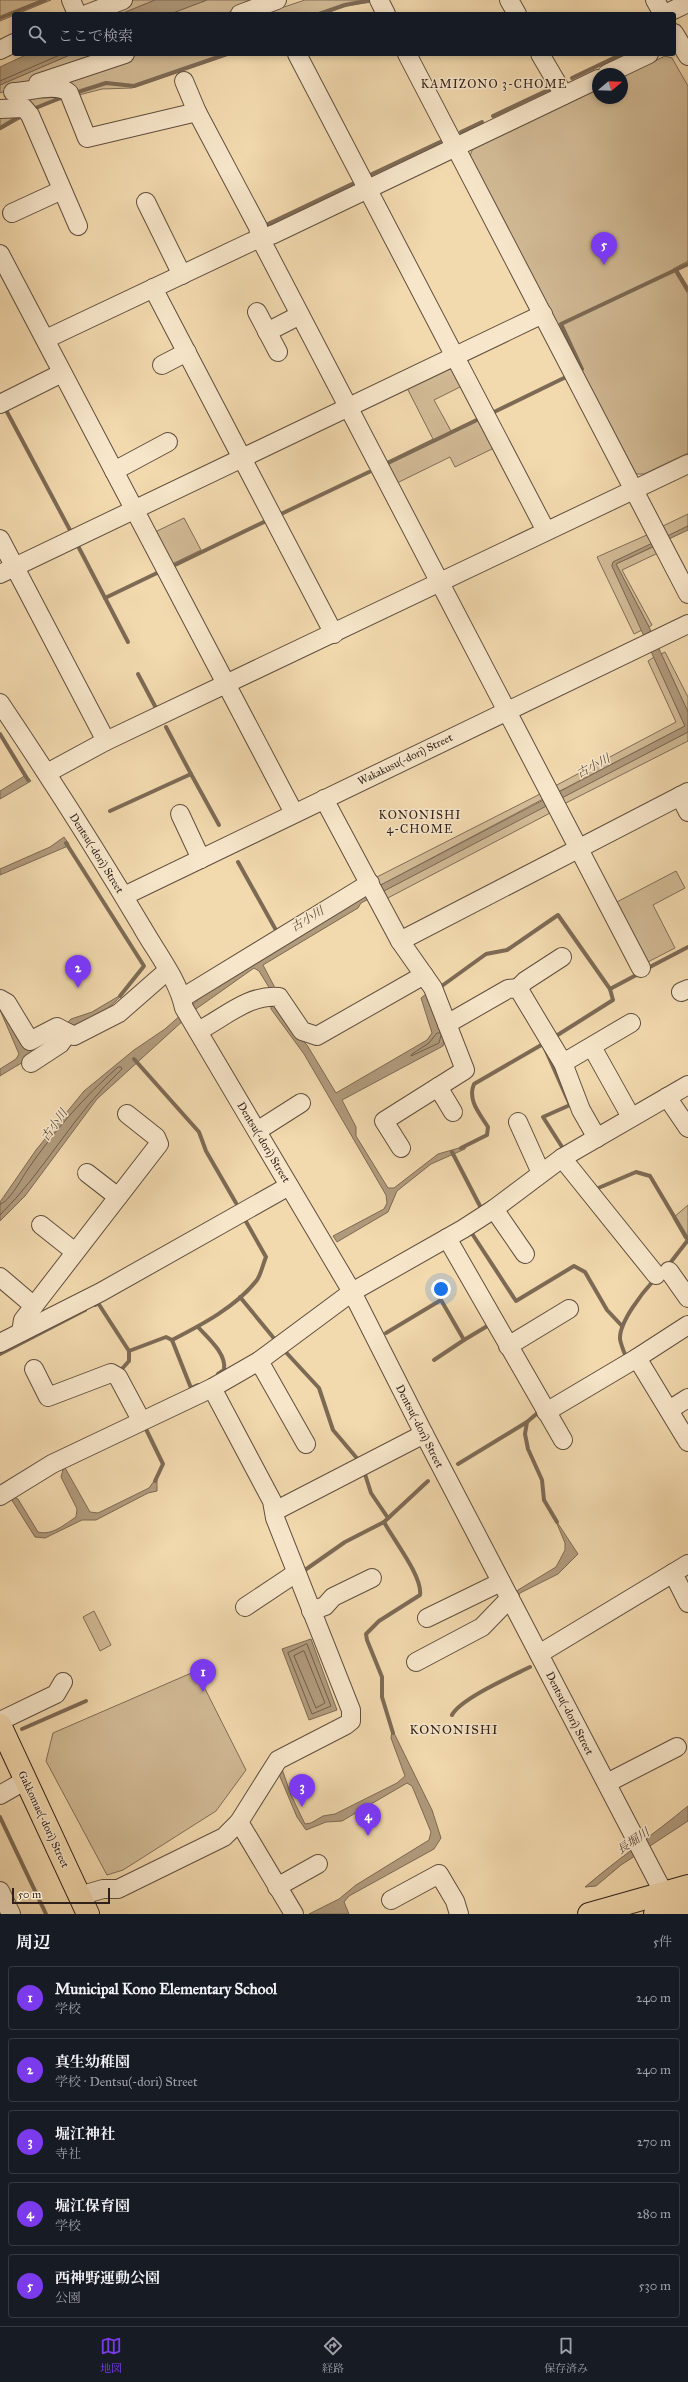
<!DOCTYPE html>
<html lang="ja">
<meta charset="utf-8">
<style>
body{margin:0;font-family:"IM FELL Great Primer","Noto Serif JP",serif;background:#242831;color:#f1f3f6}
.compass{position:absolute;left:592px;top:68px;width:36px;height:36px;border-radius:50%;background:#171b24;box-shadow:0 2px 6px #0003;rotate:71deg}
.scale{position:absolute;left:12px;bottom:10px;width:98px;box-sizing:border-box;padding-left:4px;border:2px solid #30211a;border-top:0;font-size:11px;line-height:14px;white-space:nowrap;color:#30211a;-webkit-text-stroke:3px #f7e6ca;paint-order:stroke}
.you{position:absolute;left:441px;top:1289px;width:14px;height:14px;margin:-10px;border:3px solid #fff;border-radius:50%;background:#1a73e8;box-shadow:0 0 0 6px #1a73e833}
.badge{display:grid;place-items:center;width:26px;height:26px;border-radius:50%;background:#7c3aed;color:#fff;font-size:13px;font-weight:700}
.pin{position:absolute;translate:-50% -33px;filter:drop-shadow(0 1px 2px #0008)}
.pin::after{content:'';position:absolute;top:21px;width:14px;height:12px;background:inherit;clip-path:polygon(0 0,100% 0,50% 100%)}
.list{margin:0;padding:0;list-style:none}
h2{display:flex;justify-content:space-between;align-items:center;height:52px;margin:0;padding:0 16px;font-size:17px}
h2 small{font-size:13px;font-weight:400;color:#9ea1a6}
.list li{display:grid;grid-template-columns:26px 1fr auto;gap:12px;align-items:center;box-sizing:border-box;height:64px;margin:0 8px 8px;padding:0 8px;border:1px solid #363941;border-radius:4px}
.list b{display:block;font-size:15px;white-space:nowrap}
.list p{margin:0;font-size:13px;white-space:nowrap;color:#9ea1a6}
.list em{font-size:13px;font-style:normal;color:#9ea1a6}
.icon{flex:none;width:22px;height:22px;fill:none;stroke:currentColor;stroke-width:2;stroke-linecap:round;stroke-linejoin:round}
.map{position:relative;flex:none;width:688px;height:1914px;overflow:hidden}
.search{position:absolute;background:#171b24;box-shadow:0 2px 6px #0003;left:12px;right:12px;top:12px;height:44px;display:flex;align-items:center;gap:10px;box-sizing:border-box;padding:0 14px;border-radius:4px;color:#9ea1a6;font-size:15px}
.sheet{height:412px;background:#171b24}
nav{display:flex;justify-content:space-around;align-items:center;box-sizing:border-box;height:56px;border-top:1px solid #363941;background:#171b24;font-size:11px;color:#9ea1a6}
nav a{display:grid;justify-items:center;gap:2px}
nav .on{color:#7c3aed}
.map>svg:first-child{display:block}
.green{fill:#d1ba95;stroke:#806e58}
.water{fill:#b09a7c;stroke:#7d6a55}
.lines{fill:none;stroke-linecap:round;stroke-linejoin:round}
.shore{stroke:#705e4b;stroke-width:1}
.stream{stroke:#7d6a55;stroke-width:4}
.minor-casing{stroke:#604f3f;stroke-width:20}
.major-casing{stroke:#30211a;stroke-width:24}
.highway-casing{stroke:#30211a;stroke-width:24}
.minor{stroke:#f7e6ca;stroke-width:18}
.major{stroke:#f2d9ae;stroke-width:22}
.highway{stroke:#f2d9ae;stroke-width:22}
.labels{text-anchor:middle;stroke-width:3;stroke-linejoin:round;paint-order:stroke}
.street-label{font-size:11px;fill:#30211a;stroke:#f7e6ca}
.neighbourhood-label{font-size:12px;letter-spacing:1px;fill:#30211a;stroke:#f7e6ca}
.water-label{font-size:12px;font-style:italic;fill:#5d4b3c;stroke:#f7e6ca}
.quarter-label{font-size:13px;letter-spacing:1px;fill:#30211a;stroke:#f7e6ca}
</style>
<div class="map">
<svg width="688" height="1914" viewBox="0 0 688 1914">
<rect width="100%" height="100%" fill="#f2d9ae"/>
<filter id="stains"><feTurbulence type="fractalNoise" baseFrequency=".005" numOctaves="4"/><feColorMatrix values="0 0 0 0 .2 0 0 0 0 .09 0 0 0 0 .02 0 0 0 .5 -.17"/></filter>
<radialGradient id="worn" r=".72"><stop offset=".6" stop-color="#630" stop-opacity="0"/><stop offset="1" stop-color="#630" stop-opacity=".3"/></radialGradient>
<!-- green -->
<g class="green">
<polygon points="0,0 51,0 0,21"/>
<polygon points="134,0 155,0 121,14 104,14"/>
<polygon points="207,0 265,0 224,14 170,14"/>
<polygon points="305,0 385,0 345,6 324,14 263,14"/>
<polygon points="72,54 108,54 0,93 0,85"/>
<polygon points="140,54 231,54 132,88 102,89 48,103 0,130 0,105 33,89"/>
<polygon points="665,56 672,58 688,86 688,261 673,269 688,294 688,453 644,474 636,474 470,156 473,148 598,88 598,98 622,98 622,77"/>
<polygon points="448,365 456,369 464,385 434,400 451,431 480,417 496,447 455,467 450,457 397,483 386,462 433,439 406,386"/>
<polygon points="688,514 688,526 668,536 663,526"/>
<polygon points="184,518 201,550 172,564 155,532"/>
<polygon points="649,534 653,543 613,562 612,566 642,630 634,634 597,557"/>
<polygon points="655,546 658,553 622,570 652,625 649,627 616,564"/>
<polygon points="665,652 688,697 688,712 661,654"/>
<polygon points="654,657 685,726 556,793 553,787 676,722 648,661"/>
<polygon points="688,732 688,741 562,805 559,799"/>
<polygon points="542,793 545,798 377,887 373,879"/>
<polygon points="548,804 552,812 384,900 380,893"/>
<polygon points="676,871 685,888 653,905 675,948 644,964 613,904"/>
<polygon points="688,1205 688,1238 685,1239 673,1218"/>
<polygon points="94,1611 111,1645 100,1651 83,1617"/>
<polygon points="196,1671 246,1770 216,1811 123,1870 107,1875 46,1761 53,1733"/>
</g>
<!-- water -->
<g class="water">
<polygon points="155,0 207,0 170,14 121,14"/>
<polygon points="28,54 72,54 0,85 0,67"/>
<polygon points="688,526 688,530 616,564 649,627 688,712 688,732 361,903 358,908 263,965 274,986 277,1006 295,1033 307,1045 336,1093 427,1040 432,1033 421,998 426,994 445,1034 443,1046 342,1100 356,1127 356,1136 388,1188 394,1188 438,1154 466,1146 465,1149 431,1164 397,1191 388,1212 337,1242 333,1236 384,1209 387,1203 386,1195 304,1054 271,1009 270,989 259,971 254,968 196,1009 97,1099 25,1196 0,1221 0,1202 36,1150 84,1091 134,1050 165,1029 200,998 201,992 377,887 685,726 612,566 613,562"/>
<polygon points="26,775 31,781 0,799 0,791"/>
<polygon points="64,837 69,844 68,846 0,875 0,869 50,847"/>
<path d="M 124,993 C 90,1029 41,1050 0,1076 L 0,1069 L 16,1059 L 19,1054 L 0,1010 L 8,1018 L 27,1050 L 57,1033 L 71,1019 L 92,1012 Z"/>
<path d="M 64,1466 L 90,1512 L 98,1513 L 149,1488 L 157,1477 L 157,1491 L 148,1493 L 96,1520 L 82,1520 L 45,1538 L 35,1537 L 8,1494 L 18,1499 L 38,1532 C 52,1536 65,1524 76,1517 L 77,1509 L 61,1477 Z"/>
<polygon points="555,1519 578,1554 558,1574 520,1593 506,1615 495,1623 518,1590 556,1567 565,1550 565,1543"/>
<polygon points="311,1639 337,1710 309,1720 282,1649"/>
<polygon points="392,1729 432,1810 441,1838 434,1849 349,1896 344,1902 349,1914 309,1914 339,1899 356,1885 429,1840 431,1832 412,1786 407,1783 342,1821 326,1822 306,1830 297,1817 278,1772 281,1766 291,1795 305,1824 311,1823 323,1816 335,1814 397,1783 405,1776 391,1738"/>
<path d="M 688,1806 L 688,1821 L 621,1865 L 596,1886 L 585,1887 C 619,1858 654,1834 688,1806 Z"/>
</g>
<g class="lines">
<!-- shore -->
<g class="shore">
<polyline points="0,81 62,54"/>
<polyline points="440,1033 437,1033 429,1043 412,1054 411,1056 439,1043 441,1035"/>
<path d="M 0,1204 C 9,1203 23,1176 28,1169 C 54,1131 84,1097 118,1067 L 121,1067 L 122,1069 C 74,1113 45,1171 0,1215"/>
<polygon points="307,1644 331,1706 312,1714 288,1653"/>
<polygon points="304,1651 325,1703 316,1708 294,1656"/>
</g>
<!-- stream -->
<g class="stream">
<polyline points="319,14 345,5 371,0"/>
<polyline points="0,18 45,0"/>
<polyline points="572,78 622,54"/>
<polyline points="78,92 106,83 134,86 227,54"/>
<polyline points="33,109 63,97"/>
<polyline points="493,116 548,90"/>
<polyline points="0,128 20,116"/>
<polyline points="461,132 482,122"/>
<polyline points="370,175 440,142"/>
<polyline points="268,224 352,184"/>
<polyline points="676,270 688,290"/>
<polyline points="582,369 561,324 688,264"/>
<polyline points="6,410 71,532"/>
<polyline points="492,413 566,377"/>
<polyline points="388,463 479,419"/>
<polyline points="281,514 369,472"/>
<polyline points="78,546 128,642"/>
<polyline points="175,565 266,521"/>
<polyline points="105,598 157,573"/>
<polyline points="138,674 156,708"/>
<polyline points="0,734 28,780"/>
<polyline points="191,774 219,825"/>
<polyline points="110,811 191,774 166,727"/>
<polyline points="66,843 144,966 120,996"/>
<polyline points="238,862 277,932"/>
<polyline points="646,969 688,947"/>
<polyline points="439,988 486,954 507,950 558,915 610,989 640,973"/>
<polyline points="556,1036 613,1000 610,989"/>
<polyline points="134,1059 199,1132 206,1151 236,1203"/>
<path d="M 461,1148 L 487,1135 L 488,1127 C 480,1114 467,1100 474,1084 L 543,1044 L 570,1105 L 543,1117 L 564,1150"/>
<polyline points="452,1152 481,1208 480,1210"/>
<polyline points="595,1187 596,1189 636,1172 650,1176 688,1240"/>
<polyline points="471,1232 516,1301 574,1266 585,1272 607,1310 622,1326"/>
<polyline points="667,1267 688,1240"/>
<polyline points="240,1297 277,1342"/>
<path d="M 95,1305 L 98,1303 L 129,1351 L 166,1337 L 172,1340 C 201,1325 236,1307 257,1280 C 261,1274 263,1264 266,1257 L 244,1218"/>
<path d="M 198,1327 C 208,1338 227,1354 224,1370 L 218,1374"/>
<polyline points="386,1333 441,1300 464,1340 489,1325 490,1327"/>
<polyline points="172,1340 191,1388 198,1385"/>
<polyline points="282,1348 319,1388 333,1430 361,1463"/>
<polyline points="0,1354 85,1310"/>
<path d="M 625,1359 L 626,1357 C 624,1352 621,1345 620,1339 C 619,1322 643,1292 654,1280"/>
<polyline points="434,1360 464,1340"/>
<polyline points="120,1371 129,1361 129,1351"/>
<polyline points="527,1422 525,1434 528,1449 542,1480 544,1500 557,1522"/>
<polyline points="144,1425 163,1464 155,1481"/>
<polyline points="458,1464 527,1422 541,1410"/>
<polyline points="364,1471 371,1493 388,1518"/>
<path d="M 384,1522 C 393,1539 423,1577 420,1595 L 379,1621 L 366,1634 L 367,1640 L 382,1677 L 382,1697 L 393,1733"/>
<polyline points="305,1570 345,1542 384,1522 428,1481"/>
<path d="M 452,1715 C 460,1699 512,1676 530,1667"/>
<polyline points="22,1729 86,1701"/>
<polyline points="0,1817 46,1914"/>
</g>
<defs>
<g id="minor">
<polyline points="71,0 77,14"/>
<polyline points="379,0 386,14"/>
<polyline points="509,0 517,14"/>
<polyline points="655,0 663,14"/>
<polyline points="87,14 123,0"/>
<polyline points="240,14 277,0"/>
<polyline points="665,14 688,3"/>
<polyline points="674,33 688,56"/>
<polyline points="0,50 14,43"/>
<polyline points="297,54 546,531"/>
<polyline points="407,54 688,594"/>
<polyline points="540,54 564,95"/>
<polyline points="607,74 649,54"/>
<polyline points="38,83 125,54"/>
<path d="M 13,92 C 29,92 57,82 69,93 L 87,138 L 197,112 L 184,81"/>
<polyline points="0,109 24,108 30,115 78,226"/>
<polyline points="197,112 258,227 260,238 641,968"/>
<polyline points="146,202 182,275"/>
<polyline points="12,213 62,190"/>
<polyline points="0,254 294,813"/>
<polyline points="153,288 334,634"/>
<polyline points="257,312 278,352"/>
<polyline points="267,332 300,315"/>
<polyline points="46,339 251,242 274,234 598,79"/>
<polyline points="162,365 187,352"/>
<polyline points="0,404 62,373"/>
<polyline points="114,471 168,442"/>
<polyline points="0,539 106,741"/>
<polyline points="0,574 543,314"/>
<path d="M 0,703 C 49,776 97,851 142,927 C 156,952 178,979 184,1008 L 352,1292 L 424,1434 L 670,1905"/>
<polyline points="47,773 106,741 688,464"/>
<polyline points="680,796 688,812"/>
<polyline points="324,799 400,941 433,988 465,1070 384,1121 401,1148"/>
<polyline points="180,814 201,859"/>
<polyline points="124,896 688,624"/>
<polyline points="400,941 688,792"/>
<polyline points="518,988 525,981 562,957"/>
<polyline points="681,992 688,989"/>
<polyline points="182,998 370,883"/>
<polyline points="0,999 7,1003 30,1041 57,1027 74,1036 119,1013 167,971"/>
<polyline points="447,1024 508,989 518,988 563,1063 581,1110 597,1138"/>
<path d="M 198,1031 C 224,1018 248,994 279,997 L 302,1031 L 317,1036 L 424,975"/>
<polyline points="592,1047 631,1117"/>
<polyline points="31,1063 60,1044 68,1033"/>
<polyline points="563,1063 631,1023"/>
<polyline points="438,1087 453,1112"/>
<polyline points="667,1097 688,1128"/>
<polyline points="518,1122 541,1173"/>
<polyline points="257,1131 301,1103"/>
<polyline points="562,1158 656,1275"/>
<polyline points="87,1173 118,1197"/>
<polyline points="494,1209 525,1254"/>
<polyline points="41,1225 75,1252"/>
<polyline points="447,1238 563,1440"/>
<polyline points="669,1271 688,1298"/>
<polyline points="0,1277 34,1306"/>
<polyline points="21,1332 23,1320 159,1144 156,1137 127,1114"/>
<polyline points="0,1343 101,1292 289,1186"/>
<polyline points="508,1346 569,1309"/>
<polyline points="637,1358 688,1325"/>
<polyline points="259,1361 306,1444"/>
<polyline points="34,1369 48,1397 111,1373 118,1377 141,1420"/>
<polyline points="669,1410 688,1398"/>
<polyline points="546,1412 637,1358 688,1442"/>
<polyline points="0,1496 52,1464 212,1388 259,1361 352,1292 463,1229 494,1209 562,1158 688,1085"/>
<polyline points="275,1511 424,1434"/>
<polyline points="673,1573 688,1603"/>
<polyline points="245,1607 296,1573"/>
<polyline points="311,1611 325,1606 333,1597 372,1578"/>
<polyline points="427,1618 501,1582"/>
<polyline points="539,1654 688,1564"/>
<polyline points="416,1662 482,1627 510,1598"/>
<polyline points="0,1721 56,1694 63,1682"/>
<polyline points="607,1783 677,1747"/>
<polyline points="0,1795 26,1780"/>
<polyline points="239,1822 294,1914"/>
<polyline points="277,1887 318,1864"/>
<polyline points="0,1891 11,1914"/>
<polyline points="79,1896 103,1889 118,1889 224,1837 239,1822 278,1760 346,1725 351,1721 351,1710 275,1518 272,1501 212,1388"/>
<polyline points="391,1900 439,1874 455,1901 459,1914"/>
</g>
<polyline id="major" points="0,1725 88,1914"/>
<g id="highway">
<polyline points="589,1914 688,1886"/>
<polyline points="655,1914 688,1905"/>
</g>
</defs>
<!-- minor casing -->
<use href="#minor" class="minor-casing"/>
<!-- major casing -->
<use href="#major" class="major-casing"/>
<!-- highway casing -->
<use href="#highway" class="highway-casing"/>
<!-- minor -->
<use href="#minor" class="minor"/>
<!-- major -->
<use href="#major" class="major"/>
<!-- highway -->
<use href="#highway" class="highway"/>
</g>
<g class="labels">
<!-- street labels -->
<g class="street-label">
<text transform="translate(405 759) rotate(-26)" y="4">Wakakusu(-dori) Street</text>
<text transform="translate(97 853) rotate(58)" y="4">Dentsu(-dori) Street</text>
<text transform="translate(264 1142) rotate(59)" y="4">Dentsu(-dori) Street</text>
<text transform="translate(420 1426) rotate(63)" y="4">Dentsu(-dori) Street</text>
<text transform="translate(570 1713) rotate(63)" y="4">Dentsu(-dori) Street</text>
<text transform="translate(44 1819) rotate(65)" y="4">Gakkomae(-dori) Street</text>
</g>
<!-- neighbourhood labels -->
<g class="neighbourhood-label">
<text x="494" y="88">KAMIZONO 3-CHOME</text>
<text x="420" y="819">KONONISHI<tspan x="420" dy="14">4-CHOME</tspan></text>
</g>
<!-- water labels -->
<g class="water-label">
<text transform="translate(593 766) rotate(-28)" y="4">古小川</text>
<text transform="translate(307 919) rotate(-31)" y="4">古小川</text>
<text transform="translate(54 1125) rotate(-55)" y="4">古小川</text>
<text transform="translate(633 1841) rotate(-34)" y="4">長堀川</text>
</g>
<!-- quarter labels -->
<g class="quarter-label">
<text x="454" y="1734">KONONISHI</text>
</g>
</g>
<rect width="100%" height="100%" filter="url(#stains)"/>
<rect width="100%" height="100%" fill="url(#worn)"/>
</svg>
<svg class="compass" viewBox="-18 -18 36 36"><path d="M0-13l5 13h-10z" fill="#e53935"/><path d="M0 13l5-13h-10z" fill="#9ea1a6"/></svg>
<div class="scale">50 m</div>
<div class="you"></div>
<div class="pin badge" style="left:203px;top:1692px">1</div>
<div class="pin badge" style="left:78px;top:988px">2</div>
<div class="pin badge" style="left:302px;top:1807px">3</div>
<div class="pin badge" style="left:368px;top:1836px">4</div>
<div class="pin badge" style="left:604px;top:265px">5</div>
<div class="search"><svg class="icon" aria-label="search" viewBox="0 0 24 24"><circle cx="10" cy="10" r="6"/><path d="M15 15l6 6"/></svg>ここで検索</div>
</div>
<section class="sheet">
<h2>周辺<small>5件</small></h2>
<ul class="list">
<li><span class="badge">1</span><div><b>Municipal Kono Elementary School</b><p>学校</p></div><em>240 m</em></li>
<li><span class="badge">2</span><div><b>真生幼稚園</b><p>学校 · Dentsu(-dori) Street</p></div><em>240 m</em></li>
<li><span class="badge">3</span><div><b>堀江神社</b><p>寺社</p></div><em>270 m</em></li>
<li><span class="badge">4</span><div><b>堀江保育園</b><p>学校</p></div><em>280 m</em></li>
<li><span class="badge">5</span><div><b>西神野運動公園</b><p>公園</p></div><em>530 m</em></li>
</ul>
</section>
<nav>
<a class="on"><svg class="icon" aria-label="map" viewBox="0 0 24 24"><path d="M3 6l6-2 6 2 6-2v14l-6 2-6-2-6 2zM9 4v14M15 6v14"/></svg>地図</a>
<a><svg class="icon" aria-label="directions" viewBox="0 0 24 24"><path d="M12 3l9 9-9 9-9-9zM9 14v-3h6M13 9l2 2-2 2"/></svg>経路</a>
<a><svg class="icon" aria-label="saved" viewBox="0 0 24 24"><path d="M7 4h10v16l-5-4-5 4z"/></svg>保存済み</a>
</nav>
